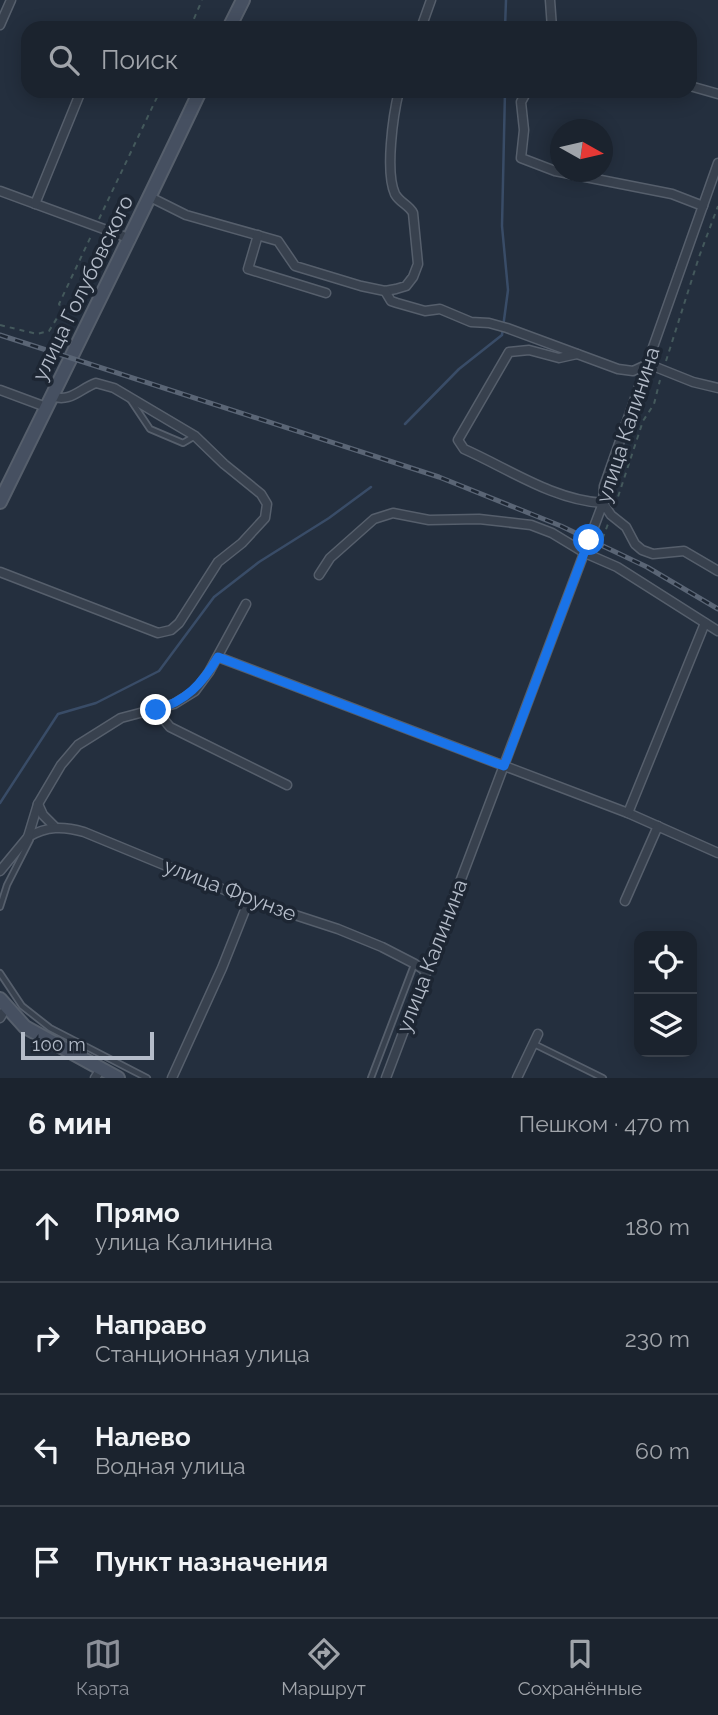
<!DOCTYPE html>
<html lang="ru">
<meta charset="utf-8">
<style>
body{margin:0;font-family:Raleway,sans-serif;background:#282f3a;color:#f1f3f6}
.controls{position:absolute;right:21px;bottom:21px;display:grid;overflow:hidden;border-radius:14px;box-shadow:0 4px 18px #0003}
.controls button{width:63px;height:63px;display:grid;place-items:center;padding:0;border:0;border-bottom:2px solid #39404a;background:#1b232e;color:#f1f3f6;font:35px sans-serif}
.compass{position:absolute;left:550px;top:119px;width:63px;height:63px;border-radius:50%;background:#1b232e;box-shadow:0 4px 18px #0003;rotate:98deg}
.scale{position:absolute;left:21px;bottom:18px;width:133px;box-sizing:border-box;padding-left:7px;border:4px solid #b4bcc9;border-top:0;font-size:19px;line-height:24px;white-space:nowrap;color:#b4bcc9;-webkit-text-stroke:5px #1d2633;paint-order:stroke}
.stop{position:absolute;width:21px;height:21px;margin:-16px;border:5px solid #1a73e8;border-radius:50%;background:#fff}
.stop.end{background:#1a73e8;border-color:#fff;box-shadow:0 2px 7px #0008}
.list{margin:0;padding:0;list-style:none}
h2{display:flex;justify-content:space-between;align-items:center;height:91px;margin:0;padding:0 28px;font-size:30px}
h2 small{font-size:23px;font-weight:400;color:#a0a4aa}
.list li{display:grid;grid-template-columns:46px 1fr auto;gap:21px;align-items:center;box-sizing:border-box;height:112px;padding:0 28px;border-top:2px solid #39404a}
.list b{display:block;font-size:26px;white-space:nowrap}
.list p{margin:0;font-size:23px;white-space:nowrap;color:#a0a4aa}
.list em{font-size:23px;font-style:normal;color:#a0a4aa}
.icon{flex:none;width:38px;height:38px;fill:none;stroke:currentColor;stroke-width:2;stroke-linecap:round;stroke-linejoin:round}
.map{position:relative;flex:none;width:718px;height:1078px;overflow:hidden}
.search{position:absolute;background:#1b232e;box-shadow:0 4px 18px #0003;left:21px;right:21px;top:21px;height:77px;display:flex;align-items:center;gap:18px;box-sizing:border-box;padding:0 24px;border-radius:21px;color:#a0a4aa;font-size:26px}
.sheet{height:539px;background:#1b232e}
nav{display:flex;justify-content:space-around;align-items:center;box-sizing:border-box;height:98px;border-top:2px solid #39404a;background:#1b232e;font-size:19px;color:#a0a4aa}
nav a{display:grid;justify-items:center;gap:4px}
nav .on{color:#8c9099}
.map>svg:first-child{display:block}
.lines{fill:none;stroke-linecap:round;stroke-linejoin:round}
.stream{stroke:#394c67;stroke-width:2.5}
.lane-casing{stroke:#565f6c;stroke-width:8}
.street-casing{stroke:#565f6c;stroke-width:11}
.secondary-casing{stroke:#565f6c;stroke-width:16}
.path{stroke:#44595c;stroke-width:2;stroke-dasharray:5 5;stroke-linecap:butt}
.lane{stroke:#38414e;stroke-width:4.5}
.street{stroke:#38414e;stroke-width:8}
.secondary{stroke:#465061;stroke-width:12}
.rail-casing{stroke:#5a6575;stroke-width:5}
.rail{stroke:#1d2633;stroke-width:2.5;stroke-dasharray:8;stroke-linecap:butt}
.route{stroke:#1a73e8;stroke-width:9}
.labels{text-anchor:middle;stroke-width:7;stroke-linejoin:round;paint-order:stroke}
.street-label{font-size:21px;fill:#b4bcc9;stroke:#1d2633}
</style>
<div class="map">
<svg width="718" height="1078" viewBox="0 0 718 1078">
<rect width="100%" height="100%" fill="#242f3e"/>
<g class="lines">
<!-- stream -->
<g class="stream">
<polyline points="505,28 506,0"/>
<polyline points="405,424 459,369 502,335 508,290 502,226 505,91"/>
<polyline points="0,803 58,714 96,703 159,671 214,597 259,562 329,518 371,487"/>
</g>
<defs>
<g id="lane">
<polyline points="130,399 150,429 183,443 195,436"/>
<polyline points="0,907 7,885 30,840"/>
<polyline points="0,973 22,1006 50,1028 147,1078"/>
<polyline points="534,1044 603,1078"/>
<polyline points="371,1078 414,965"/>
</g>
<g id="street">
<polyline points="550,0 552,28"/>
<polyline points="0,25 11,0"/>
<polyline points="421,28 431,0"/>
<polyline points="690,86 718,94"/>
<polyline points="527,91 521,102 524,130 521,158 555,171 672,194 703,206"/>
<polyline points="0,191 131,239"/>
<path d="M 150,197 L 186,215 L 278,241 L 295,266 L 361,286 L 385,291 L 396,289 L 406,286 L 413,277 L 418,264 L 413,213 C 409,205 400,203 395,194 C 385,172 393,115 399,91"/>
<polyline points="35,204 81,91"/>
<polyline points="258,235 248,269 326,293"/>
<polyline points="385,291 391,301 397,303 425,311 440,309 471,322 489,323 507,328 618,369 633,371 648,364 693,382 718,388"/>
<path d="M 577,354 L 559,358 L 529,350 L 509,352 L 458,440 L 464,449 C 509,469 553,500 603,503 L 611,515 L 626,527 L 635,544 L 642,550 L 653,554 L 684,551 L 718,571"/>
<polyline points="0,390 46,407"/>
<path d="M 0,572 L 158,633 L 171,630 L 179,623 L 218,562 L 242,543 L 265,518 L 267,504 L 261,494 L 224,464 L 195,436 L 114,388 L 96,383 C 79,389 71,403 51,396"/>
<polyline points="319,575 330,558 374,519 393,513 429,520 479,519 531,525 552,533 585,553 617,567 718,631"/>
<polyline points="218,657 628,813 718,853"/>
<polyline points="156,710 170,727 287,785"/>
<polyline points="38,804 43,815 55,827"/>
<polyline points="628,813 705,623"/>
<path d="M 28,837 C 47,826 63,826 84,832 L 249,900 L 338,929 L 382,947 L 415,964 L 427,972"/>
<polyline points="0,871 28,837 38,804 61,765 78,745 121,718 174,704 195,691 209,672 246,604"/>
<polyline points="625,901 658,826"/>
<polyline points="0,1018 6,1008"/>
<polyline points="95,1078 101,1069"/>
<polyline points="172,1078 222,968 249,900"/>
<polyline points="386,1078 603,503 604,486 718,163"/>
<polyline points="517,1078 538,1034"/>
</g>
<g id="secondary">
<polyline points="229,28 243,0"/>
<path d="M 0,502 C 67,365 135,229 200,91"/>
<polyline points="0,999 25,1027 118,1078"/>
</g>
</defs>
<!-- lane casing -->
<use href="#lane" class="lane-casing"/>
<!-- street casing -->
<use href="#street" class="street-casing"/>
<!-- secondary casing -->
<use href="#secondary" class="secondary-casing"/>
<!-- path -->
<g class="path">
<polyline points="190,28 202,0"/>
<polyline points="99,219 160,91"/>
<polyline points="0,325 37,334 49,331 62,310 59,304 92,234"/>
<polyline points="666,361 699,257 718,206"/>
<polyline points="615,506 643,421 654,404 660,380"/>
<polyline points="599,548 608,524"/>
</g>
<!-- lane -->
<use href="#lane" class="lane"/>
<!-- street -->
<use href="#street" class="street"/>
<!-- secondary -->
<use href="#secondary" class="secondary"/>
<defs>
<polyline id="rail" points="0,335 439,477 561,526 647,567 718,609"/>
</defs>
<!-- rail casing -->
<use href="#rail" class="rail-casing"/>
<!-- rail -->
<use href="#rail" class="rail"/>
</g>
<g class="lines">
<!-- route -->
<path class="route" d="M 156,710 C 186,701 202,684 218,657 L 504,766 L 589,540"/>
</g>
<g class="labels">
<!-- street labels -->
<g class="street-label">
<text transform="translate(83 288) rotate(-64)" y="7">улица Голубовского</text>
<text transform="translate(628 425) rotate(-72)" y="7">улица Калинина</text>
<text transform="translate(230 890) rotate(21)" y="7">улица Фрунзе</text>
<text transform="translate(432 956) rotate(-69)" y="7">улица Калинина</text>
</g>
</g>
</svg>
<div class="controls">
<button><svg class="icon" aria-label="locate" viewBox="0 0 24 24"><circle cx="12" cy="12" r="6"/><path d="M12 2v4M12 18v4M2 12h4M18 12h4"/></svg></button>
<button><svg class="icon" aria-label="layers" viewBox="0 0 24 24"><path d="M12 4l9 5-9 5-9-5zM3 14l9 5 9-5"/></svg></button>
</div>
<svg class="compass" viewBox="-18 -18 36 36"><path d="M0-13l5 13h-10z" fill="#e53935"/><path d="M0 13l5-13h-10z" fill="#a0a4aa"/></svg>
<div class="scale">100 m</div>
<div class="stop" style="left:589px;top:540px"></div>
<div class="stop end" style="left:156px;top:710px"></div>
<div class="search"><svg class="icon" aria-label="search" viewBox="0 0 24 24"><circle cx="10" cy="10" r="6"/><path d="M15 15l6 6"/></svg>Поиск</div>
</div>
<section class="sheet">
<h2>6 мин<small>Пешком · 470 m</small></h2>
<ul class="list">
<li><svg class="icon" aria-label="ahead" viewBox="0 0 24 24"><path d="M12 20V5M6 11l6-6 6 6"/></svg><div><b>Прямо</b><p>улица Калинина</p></div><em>180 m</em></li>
<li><svg class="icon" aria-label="right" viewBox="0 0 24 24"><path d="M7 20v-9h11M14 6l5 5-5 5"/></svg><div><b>Направо</b><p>Станционная улица</p></div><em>230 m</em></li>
<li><svg class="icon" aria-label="left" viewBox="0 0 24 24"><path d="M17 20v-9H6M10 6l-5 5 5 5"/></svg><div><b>Налево</b><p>Водная улица</p></div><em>60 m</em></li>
<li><svg class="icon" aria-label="arrive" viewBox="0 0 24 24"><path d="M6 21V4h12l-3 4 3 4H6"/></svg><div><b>Пункт назначения</b></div></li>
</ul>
</section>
<nav>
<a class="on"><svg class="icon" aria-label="map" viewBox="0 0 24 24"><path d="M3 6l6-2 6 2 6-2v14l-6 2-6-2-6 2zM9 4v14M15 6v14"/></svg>Карта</a>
<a><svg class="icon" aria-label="directions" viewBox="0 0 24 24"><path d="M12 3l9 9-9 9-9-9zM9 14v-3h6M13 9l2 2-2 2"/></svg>Маршрут</a>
<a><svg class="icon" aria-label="saved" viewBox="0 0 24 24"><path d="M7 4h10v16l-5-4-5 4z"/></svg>Сохранённые</a>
</nav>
